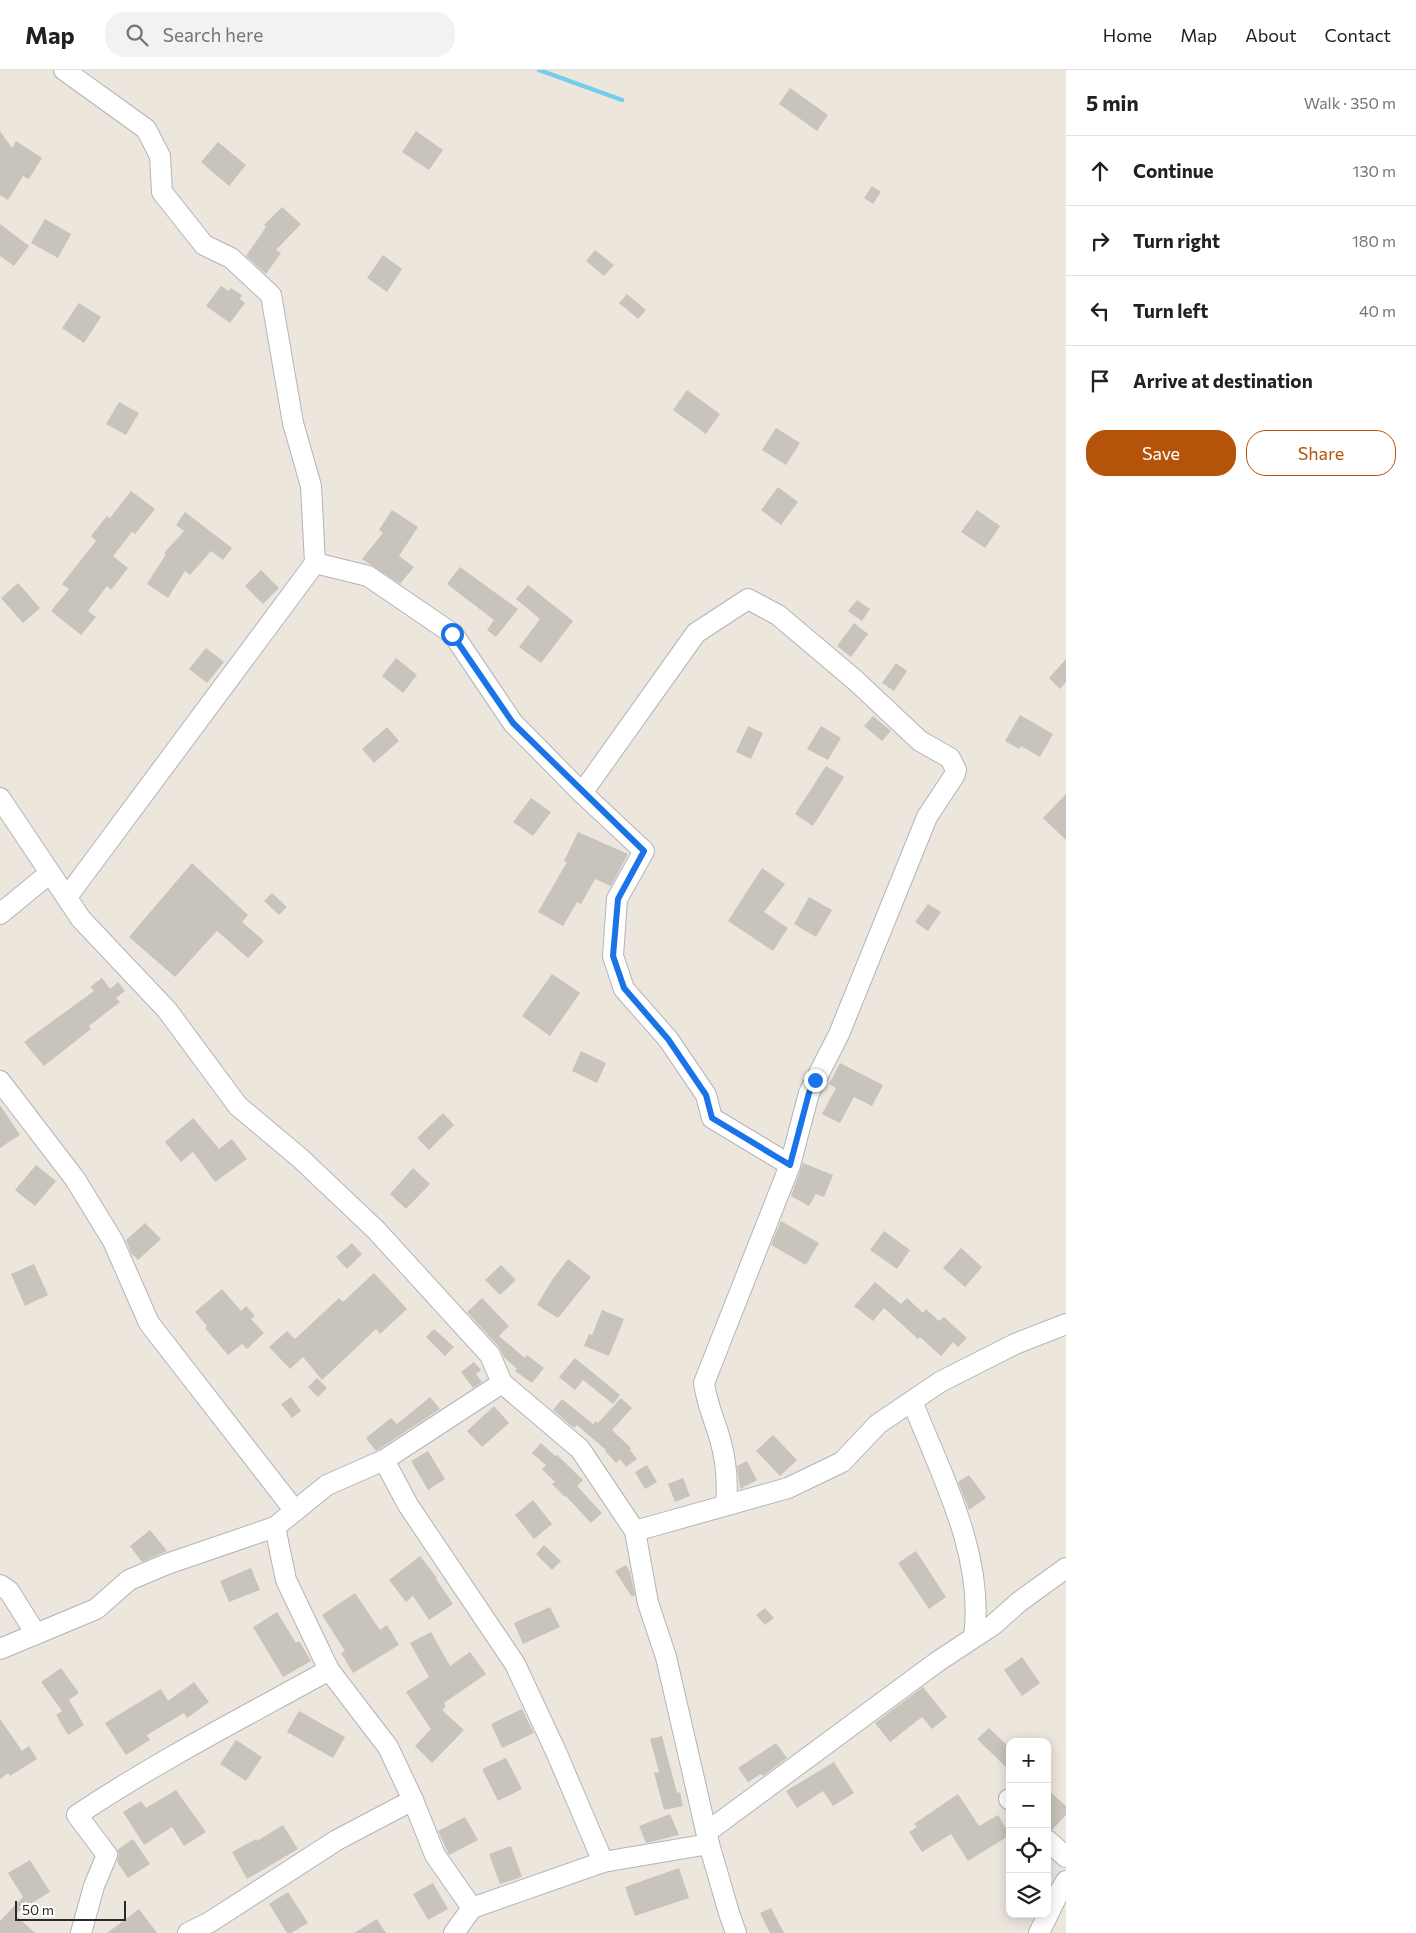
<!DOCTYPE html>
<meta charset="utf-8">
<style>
body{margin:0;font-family:Commissioner,sans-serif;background:#f2f2f2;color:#202124}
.controls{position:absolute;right:15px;bottom:15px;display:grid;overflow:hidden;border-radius:10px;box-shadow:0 2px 12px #0003}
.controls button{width:45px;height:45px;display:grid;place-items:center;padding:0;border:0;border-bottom:1px solid #e0e0e0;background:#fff;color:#202124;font:25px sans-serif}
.scale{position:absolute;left:15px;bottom:12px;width:111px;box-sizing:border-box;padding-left:5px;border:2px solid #2b2b2b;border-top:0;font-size:14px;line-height:18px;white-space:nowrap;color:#2b2b2b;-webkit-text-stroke:4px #fff;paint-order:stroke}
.stop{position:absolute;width:15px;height:15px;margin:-11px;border:4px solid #1a73e8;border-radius:50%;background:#fff}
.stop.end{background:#1a73e8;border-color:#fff;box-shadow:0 1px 5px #0008}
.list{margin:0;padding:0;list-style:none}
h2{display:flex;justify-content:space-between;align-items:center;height:65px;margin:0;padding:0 20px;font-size:21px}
h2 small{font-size:16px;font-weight:400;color:#757577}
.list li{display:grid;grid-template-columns:32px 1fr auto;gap:15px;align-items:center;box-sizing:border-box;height:70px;padding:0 20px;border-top:1px solid #e0e0e0}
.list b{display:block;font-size:19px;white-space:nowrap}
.list em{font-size:16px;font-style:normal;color:#757577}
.actions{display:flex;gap:10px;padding:15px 20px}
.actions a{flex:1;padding:11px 0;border:1px solid #b45309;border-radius:20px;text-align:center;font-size:18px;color:#b45309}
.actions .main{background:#b45309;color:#fff}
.icon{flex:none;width:28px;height:28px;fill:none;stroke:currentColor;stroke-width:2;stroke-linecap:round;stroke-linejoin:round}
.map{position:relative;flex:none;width:1066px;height:1863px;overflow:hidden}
header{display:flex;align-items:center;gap:30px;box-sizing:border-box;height:70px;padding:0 25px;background:#fff;border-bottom:1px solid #e0e0e0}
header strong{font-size:24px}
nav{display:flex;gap:28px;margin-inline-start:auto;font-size:18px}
.search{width:350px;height:45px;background:#f2f2f2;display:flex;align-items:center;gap:12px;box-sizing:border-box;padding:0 18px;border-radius:20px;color:#757577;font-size:19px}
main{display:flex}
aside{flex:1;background:#fff}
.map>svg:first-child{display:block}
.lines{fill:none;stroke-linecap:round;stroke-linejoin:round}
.stream{stroke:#74cdeb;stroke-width:4.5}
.building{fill:#c8c4bc}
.minor-casing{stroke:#b1b4be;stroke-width:22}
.minor{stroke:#fff;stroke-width:20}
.route{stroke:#1a73e8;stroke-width:6}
</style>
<header>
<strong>Map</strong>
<div class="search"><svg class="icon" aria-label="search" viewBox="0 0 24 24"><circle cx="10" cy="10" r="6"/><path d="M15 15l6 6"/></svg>Search here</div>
<nav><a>Home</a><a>Map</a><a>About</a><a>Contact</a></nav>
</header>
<main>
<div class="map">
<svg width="1066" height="1863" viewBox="0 0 1066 1863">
<rect width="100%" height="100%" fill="#ece6dd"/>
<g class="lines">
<!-- stream -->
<polyline class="stream" points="539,0 622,30"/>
</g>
<!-- building -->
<g class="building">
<polygon points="790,18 828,45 817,61 779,34"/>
<polygon points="0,61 12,78 16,71 42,88 29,109 23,106 8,130 0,125"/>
<polygon points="416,61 443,80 429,100 402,82"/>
<polygon points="218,72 246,95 229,116 201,92"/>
<polygon points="872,116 881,122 873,134 864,128"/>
<polygon points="282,137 301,154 276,180 281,183 266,204 246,186 266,157 264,155"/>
<polygon points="45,149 71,164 58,188 31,173"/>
<polygon points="0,154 29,176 14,196 0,186"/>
<polygon points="595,180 614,195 604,206 586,191"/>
<polygon points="383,185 402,199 387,222 367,208"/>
<polygon points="221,216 229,221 231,218 242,225 240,229 245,233 230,253 206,236"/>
<polygon points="627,224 646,240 638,249 619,233"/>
<polygon points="79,233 101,247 84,273 62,258"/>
<polygon points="687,320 720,344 706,364 673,340"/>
<polygon points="119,332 139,343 126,365 106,354"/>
<polygon points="776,358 800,373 786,395 762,380"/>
<polygon points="778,417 798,432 781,455 761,440"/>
<polygon points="131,421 155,439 135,464 132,462 113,486 128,498 111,520 107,516 88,541 96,547 81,565 51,541 69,519 62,514 96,471 91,466 107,446 110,448"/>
<polygon points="392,440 418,457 399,486 414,497 400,514 362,489 383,463 379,460"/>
<polygon points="977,440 1000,456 985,478 961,462"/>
<polygon points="185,442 232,478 223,490 211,481 190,505 185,501 168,528 147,514 166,484 164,483 184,461 176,455"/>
<polygon points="460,497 518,539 496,567 487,560 494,550 447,514"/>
<polygon points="261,500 279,518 263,534 245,516"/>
<polygon points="18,513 40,538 23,553 1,528"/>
<polygon points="528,515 573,551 541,593 519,577 540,549 516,529"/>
<polygon points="857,530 870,539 862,551 848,541"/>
<polygon points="854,553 868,564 851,587 837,576"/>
<polygon points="206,578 224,592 207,613 189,599"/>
<polygon points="396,588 417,605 403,623 382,606"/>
<polygon points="1066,589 1066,612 1060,619 1049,608"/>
<polygon points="896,593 907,601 894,621 882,613"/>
<polygon points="1020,645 1053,664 1040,687 1021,676 1019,679 1005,671"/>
<polygon points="873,646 891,661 882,671 864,656"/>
<polygon points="748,656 763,663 751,689 736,682"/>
<polygon points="821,656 841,668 828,690 807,679"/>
<polygon points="387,657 399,671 374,693 362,679"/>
<polygon points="826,696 844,707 813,756 795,744"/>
<polygon points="1066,724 1066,770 1043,748"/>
<polygon points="531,728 551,742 533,766 513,752"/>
<polygon points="578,762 628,784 611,816 595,809 581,834 577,832 563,856 538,842 567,792 564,791"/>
<polygon points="192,793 248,845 242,852 264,871 248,888 217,861 175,907 129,867"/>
<polygon points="762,798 785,814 764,842 788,858 773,881 728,851"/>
<polygon points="272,823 287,837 279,845 264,831"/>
<polygon points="809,827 832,840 816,867 794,854"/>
<polygon points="928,834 941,842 928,861 915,852"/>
<polygon points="552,904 580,923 550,966 522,946"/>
<polygon points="102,908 110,919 118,912 125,921 116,928 120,932 89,956 91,959 44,996 24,972 94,921 90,917"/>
<polygon points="581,981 606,993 597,1013 572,1001"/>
<polygon points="840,993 883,1015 872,1036 854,1027 840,1053 822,1044 836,1018 829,1014"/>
<polygon points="0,1035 20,1065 0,1078"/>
<polygon points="443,1043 454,1055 429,1080 417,1068"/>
<polygon points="193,1048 219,1079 232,1069 247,1089 215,1112 193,1082 181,1092 165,1072"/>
<polygon points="803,1093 833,1105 824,1127 816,1124 809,1136 791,1126"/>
<polygon points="36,1095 56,1111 35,1136 15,1120"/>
<polygon points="413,1098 430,1114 406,1139 390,1124"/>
<polygon points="781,1151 819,1173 806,1195 771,1175"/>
<polygon points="145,1153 161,1169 138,1190 131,1183 126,1170"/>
<polygon points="884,1161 910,1180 897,1199 870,1180"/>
<polygon points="352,1173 362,1184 347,1199 336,1187"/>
<polygon points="961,1178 982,1197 965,1217 943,1198"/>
<polygon points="568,1189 591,1207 558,1248 537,1235 552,1210"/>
<polygon points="34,1194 48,1225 25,1236 11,1204"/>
<polygon points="501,1195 516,1210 500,1225 485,1210"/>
<polygon points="374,1203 407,1239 380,1264 376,1259 322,1310 303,1287 290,1299 269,1277 287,1261 295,1269 339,1228 343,1232"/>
<polygon points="875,1212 901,1234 907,1228 923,1243 926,1239 939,1251 944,1247 967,1268 958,1277 953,1272 941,1286 920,1267 918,1269 884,1238 873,1251 854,1236"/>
<polygon points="222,1219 241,1241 246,1236 255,1246 251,1249 264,1263 247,1279 242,1274 228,1285 205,1258 207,1256 195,1242"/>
<polygon points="482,1228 509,1256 499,1266 525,1288 527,1285 544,1298 532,1313 515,1301 517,1299 504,1287 499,1277 467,1242"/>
<polygon points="602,1240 624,1249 609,1286 584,1276 589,1264 592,1265"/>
<polygon points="434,1259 454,1277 445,1286 426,1267"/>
<polygon points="575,1288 620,1325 613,1334 583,1310 575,1320 559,1307"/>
<polygon points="474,1292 481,1300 476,1304 482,1312 473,1318 461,1302"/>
<polygon points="317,1308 327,1318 318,1327 308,1317"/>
<polygon points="291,1327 301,1341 292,1348 281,1334"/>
<polygon points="430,1327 440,1339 376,1381 366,1368 391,1348 397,1354"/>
<polygon points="621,1328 632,1338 612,1360 631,1378 630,1380 637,1389 626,1397 620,1389 616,1393 605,1381 606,1380 577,1355 574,1358 553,1340 562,1329 593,1354 596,1351 598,1353"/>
<polygon points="494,1336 509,1353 482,1377 467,1361"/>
<polygon points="773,1365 797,1390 780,1406 756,1381"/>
<polygon points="541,1373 555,1386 557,1385 583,1410 577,1416 602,1443 591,1453 566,1426 565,1427 552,1414 555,1412 542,1399 546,1395 532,1383"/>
<polygon points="428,1381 445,1409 428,1420 411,1391"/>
<polygon points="747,1391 757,1410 740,1419 737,1396"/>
<polygon points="647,1395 657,1412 645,1419 635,1402"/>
<polygon points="969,1405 986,1428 969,1440 958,1412"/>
<polygon points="683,1408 690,1426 675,1432 668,1414"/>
<polygon points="533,1430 552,1454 534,1469 515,1445"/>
<polygon points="150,1460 167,1481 142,1492 130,1476"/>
<polygon points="544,1475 561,1491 552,1500 536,1484"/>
<polygon points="916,1481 946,1527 929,1539 898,1493"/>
<polygon points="420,1486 437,1508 436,1509 453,1534 429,1550 413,1526 406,1532 389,1510"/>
<polygon points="626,1495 630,1502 635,1525 632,1527 615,1501"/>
<polygon points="251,1498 260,1520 229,1532 220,1511"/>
<polygon points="355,1523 380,1560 387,1555 399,1575 353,1603 341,1583 345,1581 322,1545"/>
<polygon points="550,1537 560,1557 523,1574 514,1553"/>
<polygon points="765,1538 774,1548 765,1555 756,1545"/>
<polygon points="277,1542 296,1573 299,1571 311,1591 283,1607 253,1557"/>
<polygon points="431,1562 450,1596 470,1582 486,1604 444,1633 446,1637 442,1640 464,1660 432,1693 415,1676 431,1659 406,1622 429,1607 410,1573"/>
<polygon points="1022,1587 1040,1613 1022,1626 1004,1600"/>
<polygon points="61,1598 79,1623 69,1630 84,1655 68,1665 56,1645 62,1641 41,1612"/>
<polygon points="194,1612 209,1632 187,1648 184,1643 147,1665 150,1670 126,1685 105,1653 161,1619 168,1631"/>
<polygon points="923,1617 947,1647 932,1659 922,1647 890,1672 875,1653"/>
<polygon points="522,1639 534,1663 502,1678 491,1654"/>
<polygon points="299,1641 345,1667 333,1688 287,1662"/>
<polygon points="0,1649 22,1681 29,1676 37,1689 10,1706 8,1703 0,1709"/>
<polygon points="989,1658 1010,1678 1010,1701 977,1669"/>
<polygon points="662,1666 677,1723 680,1722 683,1736 664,1740 654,1703 659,1702 650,1669"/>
<polygon points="236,1670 262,1687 246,1711 220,1694"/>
<polygon points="776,1673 787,1688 763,1706 761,1704 748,1712 738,1698"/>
<polygon points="506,1688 522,1719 498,1731 482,1699"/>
<polygon points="834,1692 854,1723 833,1736 823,1721 797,1738 786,1721"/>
<polygon points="1047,1719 1066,1736 1066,1745 1052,1760 1047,1758"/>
<polygon points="176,1720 206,1762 184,1776 172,1757 144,1775 123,1742 141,1731 146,1738"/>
<polygon points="958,1724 979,1756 998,1745 1010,1765 968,1791 951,1764 922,1782 909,1762 917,1757 914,1754"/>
<polygon points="670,1744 679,1765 646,1773 639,1756"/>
<polygon points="465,1747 478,1770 449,1785 438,1761"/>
<polygon points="283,1755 298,1779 247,1809 232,1782 256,1769 257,1771"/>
<polygon points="133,1769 150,1794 128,1808 117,1792 119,1784 117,1780"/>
<polygon points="511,1776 522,1807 500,1814 489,1784"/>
<polygon points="30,1790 50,1822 14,1844 35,1863 0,1863 0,1851 23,1827 8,1803"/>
<polygon points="679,1798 689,1828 635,1846 625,1817"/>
<polygon points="433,1813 448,1839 428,1850 413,1824"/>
<polygon points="288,1822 308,1853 291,1863 287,1863 269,1834"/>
<polygon points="771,1838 784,1863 770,1863 760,1843"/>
<polygon points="139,1839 157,1863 107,1863"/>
<polygon points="377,1849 386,1863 354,1863"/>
</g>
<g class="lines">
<defs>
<g id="minor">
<polyline points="64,0 146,59 160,86 162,122 204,175 231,188 271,225 293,353 311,416 315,493 67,827"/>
<path d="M 315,493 L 368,506 L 453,564 L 513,653 L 582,723 L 696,563 L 748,529 L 778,545 L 855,610 L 920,671 L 950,688 L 956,700 L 954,706 L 927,747 L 839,964 L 809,1023 L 790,1095 L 704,1313 C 707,1335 714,1348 720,1369 C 726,1390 728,1413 726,1435"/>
<polyline points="582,723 644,781 617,829 613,886 624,919 668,969 706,1025 712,1048 790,1095"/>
<polyline points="0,728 81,849 167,940 238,1036 300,1088 376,1160 490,1285 502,1313 580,1379 635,1461 648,1533 666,1587 709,1774 729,1843 736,1863"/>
<polyline points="0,844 50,803"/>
<polyline points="0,1011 75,1109 113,1171 149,1253 295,1441"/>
<path d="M 912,1331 C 941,1404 985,1486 974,1566"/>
<polyline points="384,1390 408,1435 515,1594 557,1684 603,1792"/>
<polyline points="635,1461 788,1418 842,1392 878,1354 940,1312 1015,1274 1066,1254"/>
<polyline points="0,1515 9,1521 36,1564"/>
<polyline points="0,1579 96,1539 129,1510 167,1494 275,1457 327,1415 384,1390 502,1313"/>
<polyline points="329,1600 388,1677 413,1730 435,1785 472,1838 454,1863"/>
<polyline points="1009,1729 1010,1730"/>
<polyline points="707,1762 937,1592 993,1555 1019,1532 1066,1498"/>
<polyline points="1047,1770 1066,1787"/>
<polyline points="472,1838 603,1792 709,1774"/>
<path d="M 81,1863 L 94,1816 L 107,1785 L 77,1745 C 158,1691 244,1647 329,1600 L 286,1510 L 275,1457"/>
<polyline points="188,1863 210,1852 337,1770 413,1730"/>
<polyline points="1039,1863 1056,1828 1066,1811"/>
</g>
</defs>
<!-- minor casing -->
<use href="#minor" class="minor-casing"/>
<!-- minor -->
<use href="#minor" class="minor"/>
</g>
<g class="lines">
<!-- route -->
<polyline class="route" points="452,564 513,653 644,781 618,829 613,886 624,918 668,969 706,1025 712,1048 790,1095 809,1023 815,1010"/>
</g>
</svg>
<div class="controls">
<button>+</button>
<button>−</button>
<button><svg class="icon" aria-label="locate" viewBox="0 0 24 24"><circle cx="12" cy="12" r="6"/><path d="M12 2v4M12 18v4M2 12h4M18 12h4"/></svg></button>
<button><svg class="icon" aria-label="layers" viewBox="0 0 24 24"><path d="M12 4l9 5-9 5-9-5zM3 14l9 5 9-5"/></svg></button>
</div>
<div class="scale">50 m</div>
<div class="stop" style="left:452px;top:564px"></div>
<div class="stop end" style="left:815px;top:1010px"></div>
</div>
<aside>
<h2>5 min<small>Walk · 350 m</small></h2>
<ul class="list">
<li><svg class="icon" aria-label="ahead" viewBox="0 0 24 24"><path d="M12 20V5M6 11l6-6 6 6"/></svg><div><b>Continue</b></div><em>130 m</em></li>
<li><svg class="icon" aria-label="right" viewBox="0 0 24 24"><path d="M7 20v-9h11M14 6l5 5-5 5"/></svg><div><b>Turn right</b></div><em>180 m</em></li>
<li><svg class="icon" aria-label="left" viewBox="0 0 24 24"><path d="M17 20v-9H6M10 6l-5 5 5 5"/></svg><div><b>Turn left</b></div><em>40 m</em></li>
<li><svg class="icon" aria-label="arrive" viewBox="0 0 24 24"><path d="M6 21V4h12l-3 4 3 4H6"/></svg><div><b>Arrive at destination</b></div></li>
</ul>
<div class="actions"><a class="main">Save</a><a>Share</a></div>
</aside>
</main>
